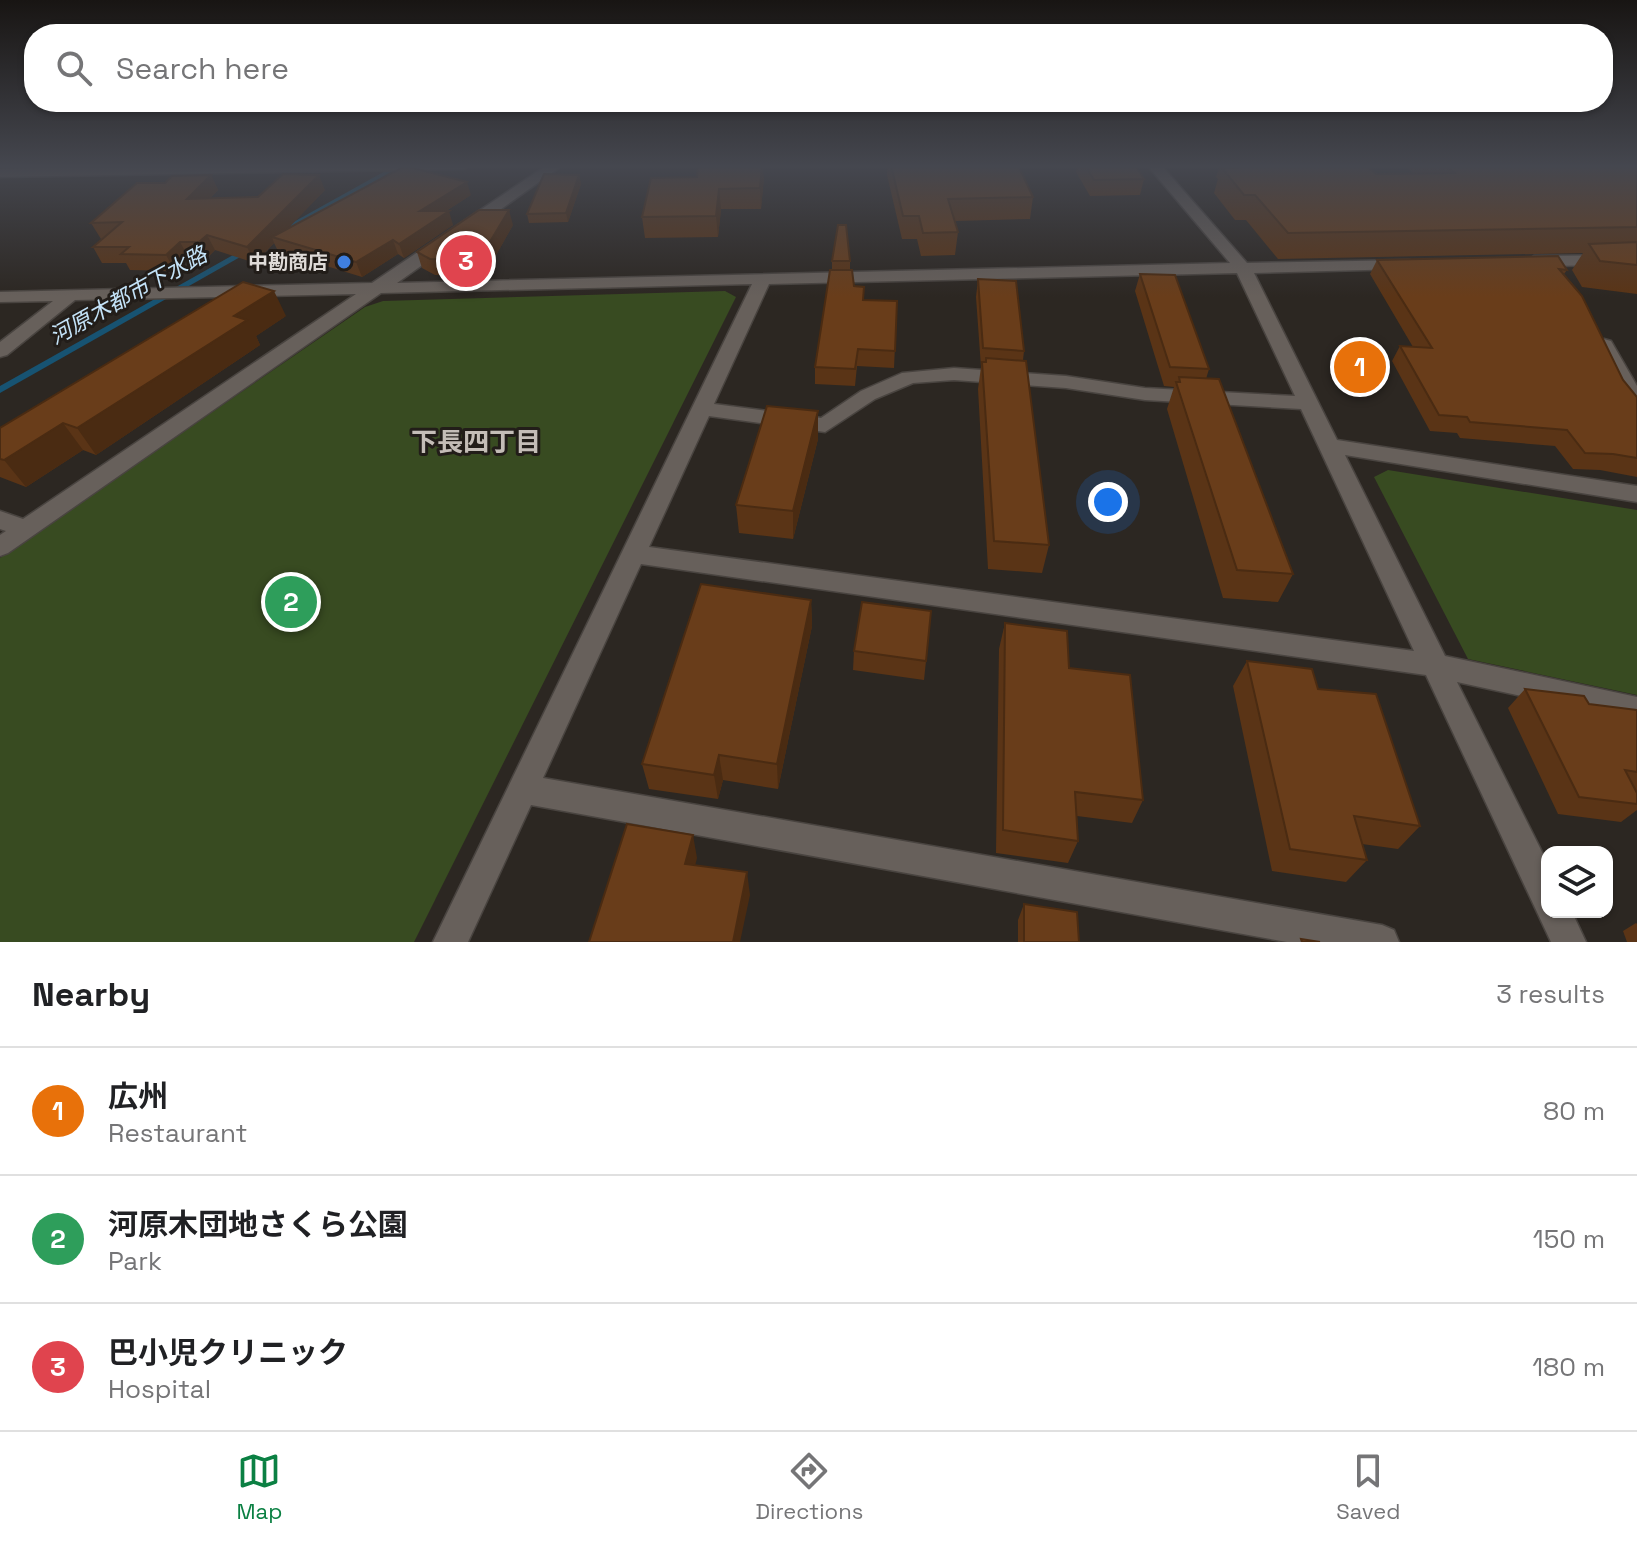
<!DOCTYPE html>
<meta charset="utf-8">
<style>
body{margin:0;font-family:"Space Grotesk","Noto Sans JP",sans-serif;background:#f6f6f6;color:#202124}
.controls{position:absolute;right:24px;bottom:24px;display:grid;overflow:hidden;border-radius:16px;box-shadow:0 2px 6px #0004}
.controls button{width:72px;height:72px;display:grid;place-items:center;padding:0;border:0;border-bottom:2px solid #e0e0e0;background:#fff;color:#202124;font:40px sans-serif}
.you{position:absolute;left:1108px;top:502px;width:28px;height:28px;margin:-20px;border:6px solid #fff;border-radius:50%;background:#1a73e8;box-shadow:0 0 0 12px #1a73e833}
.badge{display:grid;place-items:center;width:52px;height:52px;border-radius:50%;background:#0b8043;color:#fff;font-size:26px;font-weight:700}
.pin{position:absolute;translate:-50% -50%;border:4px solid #fff;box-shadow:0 2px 8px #0006}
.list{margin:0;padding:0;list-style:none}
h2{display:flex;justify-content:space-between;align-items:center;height:104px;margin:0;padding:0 32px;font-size:34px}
h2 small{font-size:26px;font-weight:400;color:#757577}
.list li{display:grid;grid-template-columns:52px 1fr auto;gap:24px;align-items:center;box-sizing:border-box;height:128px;padding:0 32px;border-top:2px solid #e0e0e0}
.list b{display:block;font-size:30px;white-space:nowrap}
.list p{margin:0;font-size:26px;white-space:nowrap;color:#757577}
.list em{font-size:26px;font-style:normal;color:#757577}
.icon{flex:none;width:44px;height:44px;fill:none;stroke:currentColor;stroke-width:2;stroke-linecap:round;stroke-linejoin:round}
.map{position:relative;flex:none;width:1637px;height:942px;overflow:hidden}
.search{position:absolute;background:#fff;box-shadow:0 2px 6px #0004;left:24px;right:24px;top:24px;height:88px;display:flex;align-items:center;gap:20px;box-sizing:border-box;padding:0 28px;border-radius:32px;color:#757577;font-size:30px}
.sheet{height:488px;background:#fff}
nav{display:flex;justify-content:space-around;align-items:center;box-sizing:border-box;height:112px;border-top:2px solid #e0e0e0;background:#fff;font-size:22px;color:#757577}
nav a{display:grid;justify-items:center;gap:4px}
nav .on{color:#0b8043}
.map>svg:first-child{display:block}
.green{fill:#384b21}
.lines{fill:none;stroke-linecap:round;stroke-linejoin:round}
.stream{fill:#175372;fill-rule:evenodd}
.minor-casing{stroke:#494440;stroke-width:3}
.tertiary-casing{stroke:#494440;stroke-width:3}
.minor{fill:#67605b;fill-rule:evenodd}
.tertiary{fill:#67605b;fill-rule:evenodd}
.wall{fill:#5a3416}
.shaded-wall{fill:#4a2b12}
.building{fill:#693d1a;stroke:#4a2b12;stroke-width:2}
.shop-dot{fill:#3f7fe0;stroke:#221d19;stroke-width:3}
.labels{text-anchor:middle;stroke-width:6;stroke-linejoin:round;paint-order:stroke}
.far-poi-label{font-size:20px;font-weight:bold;fill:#dfdbd8;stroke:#221d19;text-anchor:end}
.far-water-label{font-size:22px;font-style:italic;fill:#c4e3f8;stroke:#221d19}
.neighbourhood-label{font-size:26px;font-weight:bold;fill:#c4bdb7;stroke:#221d19}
</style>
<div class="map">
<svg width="1637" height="942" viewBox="0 0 1637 942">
<rect width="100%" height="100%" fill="#2c2722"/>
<!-- green -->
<g class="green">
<polygon points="725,291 736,297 414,942 0,942 0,558 365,307 383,301"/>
<polygon points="1388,470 1637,510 1637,695 1468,659 1374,477"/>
</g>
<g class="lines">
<!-- stream -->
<g class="stream">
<polygon points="396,165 403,165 279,236 272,234"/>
<polygon points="242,250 245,250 249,252 0,393 0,386"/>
</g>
<defs>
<g id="minor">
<path d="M 547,165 L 563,165 L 397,283 L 1230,263 L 1147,165 L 1161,165 L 1247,263 L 1410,260 L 1412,264 L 1404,269 L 1254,273 L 1337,440 L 1637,486 L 1637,502 L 1345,455 L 1445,656 L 1637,697 L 1637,721 L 1457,682 L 1547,862 L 1547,912 L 1572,912 L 1586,942 L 1551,942 L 1426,675 L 641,564 L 543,778 L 1382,925 L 1394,930 L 1399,942 L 1287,942 L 531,805 L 468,942 L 433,942 L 752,284 L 381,293 L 8,553 L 0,556 L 0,535 L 6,531 L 0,529 L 0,511 L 23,519 L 356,294 L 75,300 L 7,355 L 0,357 L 0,342 L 53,301 L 0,302 L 0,292 L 372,283 ZM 1237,273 L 1295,396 L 1145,388 L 1066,376 L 954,368 L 902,373 L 861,391 L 821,418 L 714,404 L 769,284 ZM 954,380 L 1066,388 L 1145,400 L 1301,409 L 1414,651 L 649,547 L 709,416 L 825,432 L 875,399 L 913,383 Z"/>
<polygon points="1637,255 1637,265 1534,266 1526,261 1534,256"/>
<polygon points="1604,339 1611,341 1637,386 1637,409 1627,403 1595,345"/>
</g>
<polygon id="tertiary" points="227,165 471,165 464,169 0,177 0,169"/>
</defs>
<!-- minor casing -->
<use href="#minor" class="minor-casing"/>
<!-- tertiary casing -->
<use href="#tertiary" class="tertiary-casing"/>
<!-- minor -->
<use href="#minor" class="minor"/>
<!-- tertiary -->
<use href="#tertiary" class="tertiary"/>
</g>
<!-- wall -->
<g class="wall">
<polygon points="887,165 1018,165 1033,197 1030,219 955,221 958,232 955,255 921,256 917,239 902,239 887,175"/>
<polygon points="1078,165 1135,165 1144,179 1140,195 1090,196 1076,172"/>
<polygon points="1220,165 1365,165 1376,174 1414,174 1404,165 1637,165 1637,294 1582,287 1572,270 1583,253 1278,259 1246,220 1235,220 1214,193 1218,179 1216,177"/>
<polygon points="211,175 218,190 210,198 258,197 325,190 288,228 471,195 446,211 453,225 404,258 398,254 362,277 278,251 274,243 255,263 215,250 207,258 189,258 175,271 130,270 126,263 102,263 93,247 102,239 101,239 91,223 165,183"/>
<polygon points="579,175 581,184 568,222 529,223 527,214"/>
<polygon points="764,177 761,209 721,209 718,237 645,238 642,217 651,178"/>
<polygon points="513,225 487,271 481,271 478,276 435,275 422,268 417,252"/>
<polygon points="1377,260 1567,270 1564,274 1623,380 1637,397 1637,477 1600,470 1573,469 1555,446 1460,438 1457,433 1430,431 1392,361 1400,346 1413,347 1370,274"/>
<polygon points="832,261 850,261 850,270 854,286 863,300 897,301 894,368 857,366 855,386 815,384 815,367 832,270"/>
<polygon points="1140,274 1209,369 1206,379 1293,574 1278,602 1223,598 1167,409 1174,387 1164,386 1135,291"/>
<polygon points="978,279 1024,351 1023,360 1049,545 1042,573 988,569 978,389 981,367 976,297"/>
<polygon points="286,316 256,336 260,345 96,455 83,450 26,487 0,477 0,428"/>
<polygon points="818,411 818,439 793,539 739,533 736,505"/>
<polygon points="811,600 812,626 778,789 723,780 718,799 649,789 642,764"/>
<polygon points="1005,623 1069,668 1143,800 1132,823 1077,816 1078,841 1068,863 996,853 999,649"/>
<polygon points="854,651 926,661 924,680 853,670"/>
<polygon points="1247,661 1318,689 1420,826 1398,849 1362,844 1367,860 1346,882 1272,871 1233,686"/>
<polygon points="1525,689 1589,704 1637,710 1637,810 1621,822 1558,814 1508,708"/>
<polygon points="1024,904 1079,942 1018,942 1018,920"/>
<polygon points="1636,923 1637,924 1637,942 1627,942 1623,931"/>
</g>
<!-- shaded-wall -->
<g class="shaded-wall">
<polygon points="762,165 764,177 761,209 760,188"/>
<polygon points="211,175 218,190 195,214 187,199"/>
<polygon points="319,175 325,190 278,239 272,237 274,243 255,263 247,247"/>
<polygon points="579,175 581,184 568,222 566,213"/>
<polygon points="467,182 471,195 424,225 420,211"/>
<polygon points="719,189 721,209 718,237 716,216"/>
<polygon points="509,210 513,225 487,271 482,255"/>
<polygon points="449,211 453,225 404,258 399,244"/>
<polygon points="207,235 215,250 207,258 199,242"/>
<polygon points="393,240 398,254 362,277 356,262"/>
<polygon points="180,242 189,258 175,271 166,255"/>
<polygon points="476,255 481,271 478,276 473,260"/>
<polygon points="274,291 286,316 256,336 260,345 96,455 77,428 234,316"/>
<polygon points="818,411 818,439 793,539 793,511"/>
<polygon points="63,423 83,450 26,487 4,460"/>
<polygon points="811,600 812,626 778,789 777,764"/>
<polygon points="719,755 723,780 718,799 714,775"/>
<polygon points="693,835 697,858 690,886 685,864"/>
<polygon points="747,872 750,895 740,942 733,942"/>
</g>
<!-- building -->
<g class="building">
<polygon points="698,165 762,165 760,188 719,189 716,216 642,217 651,178 697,177"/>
<polygon points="891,165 1018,165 1033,197 948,199 958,232 923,233 919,216 903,216"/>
<polygon points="1085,165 1135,165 1144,179 1094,180"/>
<polygon points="1234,165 1365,165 1376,174 1455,173 1445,165 1637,165 1637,227 1288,233 1255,195 1244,195 1222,168 1237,168"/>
<polygon points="405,166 467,182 420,211 449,211 399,244 393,240 356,262 272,237"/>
<polygon points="283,174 319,175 247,247 207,235 199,242 180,242 166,255 121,254 129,247 93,247 122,222 91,223 137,183 165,183 172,176 211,175 187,199 258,197"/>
<polygon points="544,174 579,175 566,213 527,214"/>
<polygon points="479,210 509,210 482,255 476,255 473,260 430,259 417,252"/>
<polygon points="838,225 846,225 850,261 832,261"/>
<polygon points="1637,242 1637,265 1600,261 1589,244"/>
<polygon points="1558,256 1567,270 1559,269 1582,296 1623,380 1637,397 1637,458 1613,454 1585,453 1567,430 1470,422 1467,417 1439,415 1400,346 1432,348 1377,260"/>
<polygon points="830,270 852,270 854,286 864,287 863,300 897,301 895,351 858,349 855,369 815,367"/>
<polygon points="1140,274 1175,275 1209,369 1170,367"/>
<polygon points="978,279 1016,281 1024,351 983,348"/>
<polygon points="243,282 274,291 234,316 247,320 77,428 63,423 4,460 0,459 0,428"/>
<polygon points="986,358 1026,361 1049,545 994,541 982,362 986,362"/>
<polygon points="1179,377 1219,379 1293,574 1237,570 1176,382 1180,382"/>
<polygon points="767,406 818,411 793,511 736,505"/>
<polygon points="701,584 811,600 777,764 719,755 714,775 642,764"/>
<polygon points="862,602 931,611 926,661 854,651"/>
<polygon points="1005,623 1067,631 1069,668 1130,675 1143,800 1075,792 1078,841 1003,830"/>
<polygon points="1247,661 1312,669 1318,689 1376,694 1420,826 1354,816 1367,860 1290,849"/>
<polygon points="1525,689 1584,696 1589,704 1637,710 1637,772 1625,770 1637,793 1637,804 1579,797"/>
<polygon points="627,824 693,835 685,864 747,872 733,942 589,942"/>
<polygon points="1024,904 1077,912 1079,942 1024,942"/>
<polygon points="1301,939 1320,942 1302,942"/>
</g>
<!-- sky -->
<linearGradient id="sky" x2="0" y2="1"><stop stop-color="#181513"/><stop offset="0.56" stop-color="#45474f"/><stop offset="1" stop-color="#45474f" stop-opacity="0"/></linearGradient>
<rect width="1637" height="297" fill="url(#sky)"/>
<!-- markers -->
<circle class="shop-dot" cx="344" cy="262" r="8"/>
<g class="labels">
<!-- far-poi labels -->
<g class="far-poi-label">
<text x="328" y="269">中勘商店</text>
</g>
<!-- far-water labels -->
<g class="far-water-label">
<text transform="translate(128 295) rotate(-29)" y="8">河原木都市下水路</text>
</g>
<!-- neighbourhood labels -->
<g class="neighbourhood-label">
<text x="476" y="451">下長四丁目</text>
</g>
</g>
</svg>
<div class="controls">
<button><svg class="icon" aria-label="layers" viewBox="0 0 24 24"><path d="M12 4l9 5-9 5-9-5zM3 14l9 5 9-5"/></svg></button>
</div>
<div class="you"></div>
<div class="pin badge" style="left:1360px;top:367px;background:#e8710a">1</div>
<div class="pin badge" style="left:291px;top:602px;background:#2e9e5b">2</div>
<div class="pin badge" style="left:466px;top:261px;background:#e0444e">3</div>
<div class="search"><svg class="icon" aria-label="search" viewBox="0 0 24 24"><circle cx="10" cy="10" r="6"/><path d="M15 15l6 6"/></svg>Search here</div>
</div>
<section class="sheet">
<h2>Nearby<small>3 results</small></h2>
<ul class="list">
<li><span class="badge" style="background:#e8710a">1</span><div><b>広州</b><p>Restaurant</p></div><em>80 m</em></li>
<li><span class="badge" style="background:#2e9e5b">2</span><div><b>河原木団地さくら公園</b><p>Park</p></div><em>150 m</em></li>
<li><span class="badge" style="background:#e0444e">3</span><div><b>巴小児クリニック</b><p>Hospital</p></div><em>180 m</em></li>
</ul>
</section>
<nav>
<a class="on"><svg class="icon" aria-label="map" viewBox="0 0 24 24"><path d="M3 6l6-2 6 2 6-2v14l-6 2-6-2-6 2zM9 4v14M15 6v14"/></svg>Map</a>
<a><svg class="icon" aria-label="directions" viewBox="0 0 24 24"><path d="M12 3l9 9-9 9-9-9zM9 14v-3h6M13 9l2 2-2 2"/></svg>Directions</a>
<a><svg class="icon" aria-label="saved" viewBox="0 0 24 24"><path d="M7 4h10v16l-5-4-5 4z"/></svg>Saved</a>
</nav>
